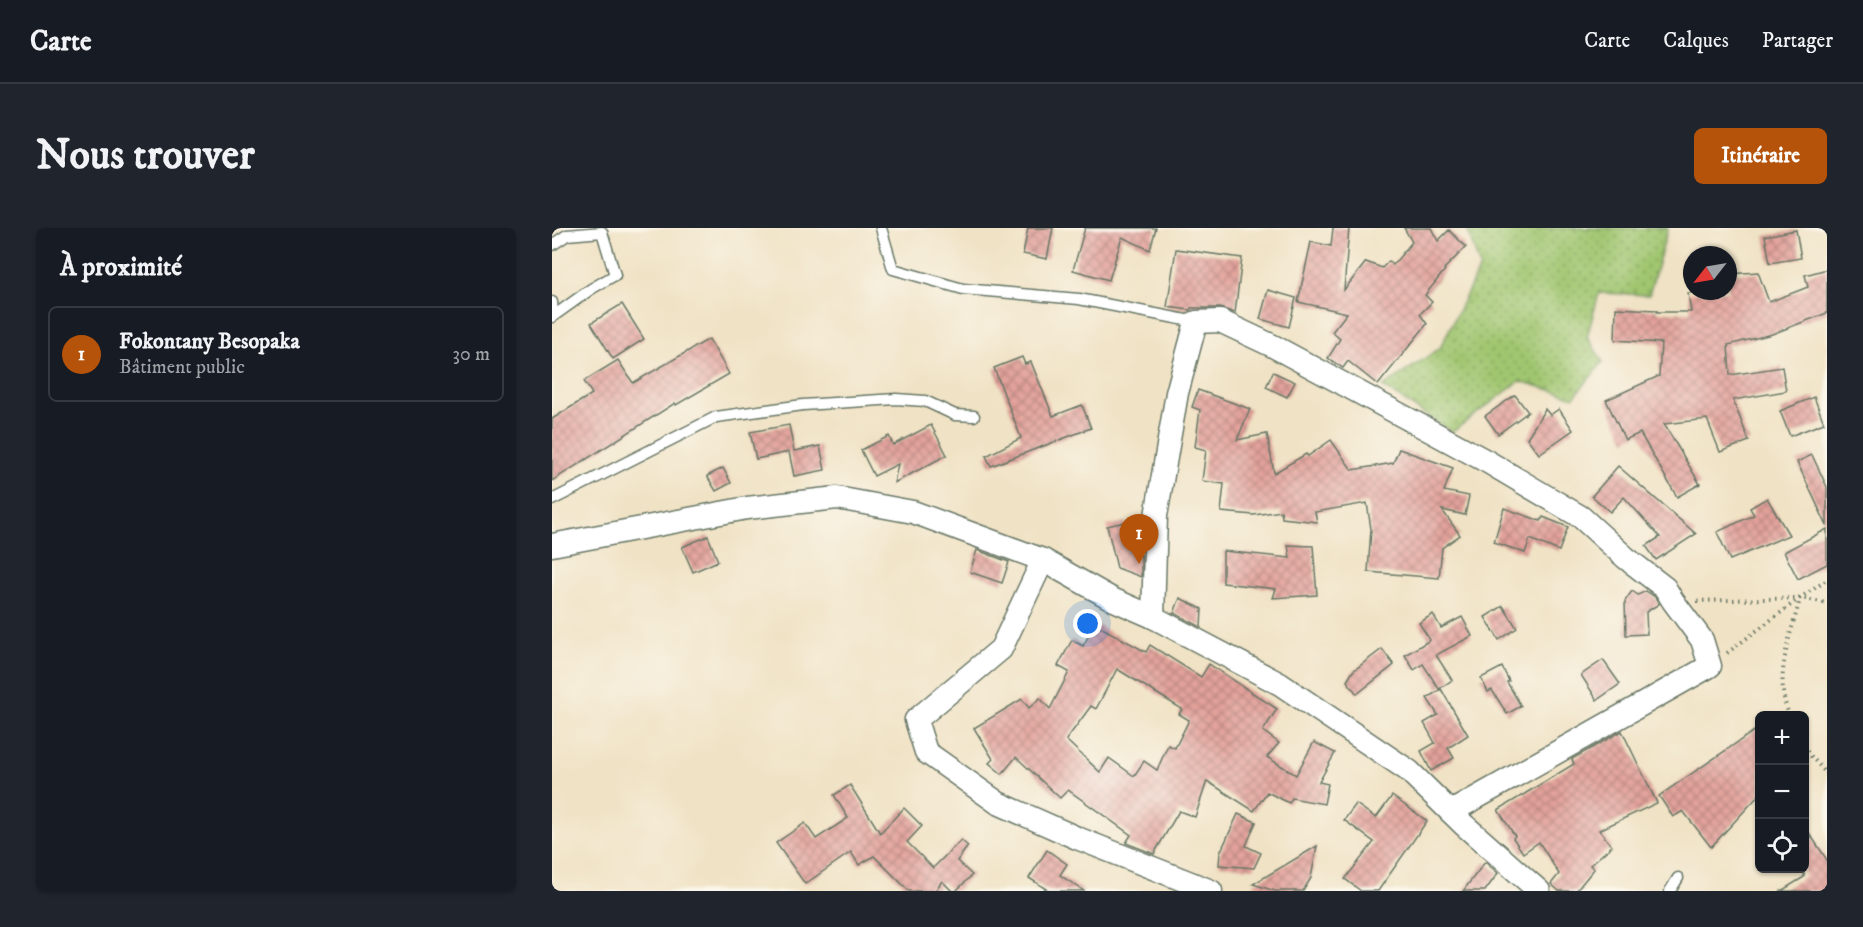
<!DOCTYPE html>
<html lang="fr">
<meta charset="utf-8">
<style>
body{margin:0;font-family:"IM FELL DW Pica",serif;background:#20242c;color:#f1f3f6}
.controls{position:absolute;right:18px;bottom:18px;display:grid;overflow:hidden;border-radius:9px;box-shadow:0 2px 4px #0004}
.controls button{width:54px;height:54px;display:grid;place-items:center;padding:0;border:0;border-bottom:2px solid #363941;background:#171b24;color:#f1f3f6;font:30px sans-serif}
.compass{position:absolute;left:1131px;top:18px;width:54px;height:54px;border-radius:50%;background:#171b24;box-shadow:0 2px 4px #0004;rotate:239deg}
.you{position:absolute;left:536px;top:396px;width:21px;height:21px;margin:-15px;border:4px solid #fff;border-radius:50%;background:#1a73e8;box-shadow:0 0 0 9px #1a73e833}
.badge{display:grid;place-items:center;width:39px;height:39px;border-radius:50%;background:#b45309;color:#fff;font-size:20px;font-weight:700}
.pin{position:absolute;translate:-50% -50px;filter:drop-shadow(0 2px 3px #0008)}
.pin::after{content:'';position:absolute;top:32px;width:21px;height:18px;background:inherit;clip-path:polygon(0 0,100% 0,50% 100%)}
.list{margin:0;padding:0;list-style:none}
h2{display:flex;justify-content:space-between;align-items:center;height:78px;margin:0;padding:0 24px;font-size:26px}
h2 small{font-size:20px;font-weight:400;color:#9ea1a6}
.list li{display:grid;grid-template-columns:39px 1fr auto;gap:18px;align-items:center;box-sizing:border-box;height:96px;margin:0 12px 12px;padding:0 12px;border:2px solid #363941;border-radius:9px}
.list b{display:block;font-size:22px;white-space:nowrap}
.list p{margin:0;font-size:20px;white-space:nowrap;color:#9ea1a6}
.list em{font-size:20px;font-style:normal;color:#9ea1a6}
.icon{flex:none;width:33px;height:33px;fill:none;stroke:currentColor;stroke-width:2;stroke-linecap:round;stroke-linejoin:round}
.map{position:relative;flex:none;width:1275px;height:663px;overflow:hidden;border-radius:9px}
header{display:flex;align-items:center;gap:36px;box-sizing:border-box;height:84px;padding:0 30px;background:#171b24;border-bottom:2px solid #363941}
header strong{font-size:28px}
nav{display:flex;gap:33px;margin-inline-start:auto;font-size:21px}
.intro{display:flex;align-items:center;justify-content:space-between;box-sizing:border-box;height:144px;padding:0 36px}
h1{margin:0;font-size:42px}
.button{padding:15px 27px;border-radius:9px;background:#b45309;color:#fff;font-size:21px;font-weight:700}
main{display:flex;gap:36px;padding:0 36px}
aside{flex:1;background:#171b24;border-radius:9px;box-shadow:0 2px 4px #0004}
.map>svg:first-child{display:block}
.park{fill:url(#park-dots);stroke:#608252;stroke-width:1.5}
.building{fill:url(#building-cross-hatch);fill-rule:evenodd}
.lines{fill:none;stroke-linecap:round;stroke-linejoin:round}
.lane-casing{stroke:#687766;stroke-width:13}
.street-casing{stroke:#687766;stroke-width:25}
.path{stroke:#687766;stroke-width:4;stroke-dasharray:1.5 4.5;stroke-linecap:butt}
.lane{stroke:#fff;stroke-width:10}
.street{stroke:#fff;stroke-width:22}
</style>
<header>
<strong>Carte</strong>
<nav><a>Carte</a><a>Calques</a><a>Partager</a></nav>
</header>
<div class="intro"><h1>Nous trouver</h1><a class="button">Itinéraire</a></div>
<main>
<aside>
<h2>À proximité<small></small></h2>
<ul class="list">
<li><span class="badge">1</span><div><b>Fokontany Besopaka</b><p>Bâtiment public</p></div><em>30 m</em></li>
</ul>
</aside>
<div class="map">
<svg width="1275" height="663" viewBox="0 0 1275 663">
<defs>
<pattern id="park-dots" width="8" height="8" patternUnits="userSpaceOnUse" patternTransform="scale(1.5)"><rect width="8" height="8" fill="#a0c670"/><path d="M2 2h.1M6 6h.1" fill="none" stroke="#82a25d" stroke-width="1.8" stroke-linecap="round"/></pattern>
<pattern id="building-cross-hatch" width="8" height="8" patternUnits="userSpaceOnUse" patternTransform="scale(1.5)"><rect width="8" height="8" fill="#e3a29b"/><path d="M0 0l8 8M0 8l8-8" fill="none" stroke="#b7857f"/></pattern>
</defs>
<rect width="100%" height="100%" fill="#fbf7ec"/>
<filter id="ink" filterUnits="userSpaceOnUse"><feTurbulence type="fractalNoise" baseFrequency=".0167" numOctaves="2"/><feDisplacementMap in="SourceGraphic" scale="12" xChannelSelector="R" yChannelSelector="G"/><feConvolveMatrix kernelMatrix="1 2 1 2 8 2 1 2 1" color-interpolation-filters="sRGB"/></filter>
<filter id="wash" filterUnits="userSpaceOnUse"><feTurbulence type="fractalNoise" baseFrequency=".008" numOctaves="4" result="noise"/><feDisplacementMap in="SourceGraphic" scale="24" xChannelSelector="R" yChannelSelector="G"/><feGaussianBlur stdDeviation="1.35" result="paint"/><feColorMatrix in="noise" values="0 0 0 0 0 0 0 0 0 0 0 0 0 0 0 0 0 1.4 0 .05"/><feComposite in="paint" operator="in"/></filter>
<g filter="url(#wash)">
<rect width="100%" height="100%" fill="#f0e2c4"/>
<!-- park -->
<polygon class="park" points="915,0 1116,0 1097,67 1047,65 1035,109 1051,134 1022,169 968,153 900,204 831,159 888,120 928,39"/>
<g id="blocks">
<!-- building -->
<g class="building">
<polygon points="476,0 501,0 495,31 471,26"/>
<polygon points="533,0 604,0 598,22 570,9 557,52 521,42"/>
<polygon points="781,0 797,0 792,62 814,34 830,40 837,33 841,37 860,14 852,0 879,0 886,13 897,2 914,19 892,41 893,42 873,67 880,74 868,86 875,96 826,157 796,133 791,140 776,130 788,111 780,104 795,85 746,74 759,14 779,18"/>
<polygon points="1244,2 1249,30 1218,35 1213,8"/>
<polygon points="624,21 690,30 683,85 668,80 639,80 638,82 615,79"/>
<polygon points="1275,41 1275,85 1220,106 1176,117 1178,147 1230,139 1234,163 1181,172 1197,213 1168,224 1155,191 1112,196 1148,256 1125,269 1088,205 1073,212 1054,172 1107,148 1109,115 1063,112 1064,80 1105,82 1105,84 1139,84 1136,65 1176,63 1176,46 1206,44 1217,74 1256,59 1253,47"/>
<polygon points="716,62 744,70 737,99 708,91"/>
<polygon points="70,76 92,111 61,131 39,95"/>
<polygon points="157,111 177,146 124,177 123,175 0,253 0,191 40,166 32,153 66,132 81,155"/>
<polygon points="470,129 473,136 479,134 501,188 530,177 539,200 439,238 434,228 469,210 442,140"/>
<polygon points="721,144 743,154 735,169 714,159"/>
<polygon points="646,162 698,181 685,212 715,206 722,245 754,226 756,228 779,212 800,242 841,235 847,221 901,240 892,263 917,268 913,287 890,282 908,307 890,320 887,350 816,344 819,301 815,275 763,284 765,294 730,290 729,283 702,287 669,284 672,256 650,253 654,222 643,219 648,182 640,179"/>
<polygon points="963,167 976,184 946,206 933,188"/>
<polygon points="1262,169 1272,195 1238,208 1228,183"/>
<polygon points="993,181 998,187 1007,181 1021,202 987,226 975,210"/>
<polygon points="237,197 242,223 268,218 273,242 242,248 237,224 204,231 198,204"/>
<polygon points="379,197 395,227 342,255 346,236 322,248 309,222 337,208 341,217"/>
<polygon points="1260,227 1275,259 1275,298 1245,234"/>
<polygon points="1066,238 1144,306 1104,332 1094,318 1108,309 1072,269 1058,284 1040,268"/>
<polygon points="171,240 179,255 164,263 155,248"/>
<polygon points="1215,270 1237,307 1178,332 1165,304 1202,287 1198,280"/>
<polygon points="952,280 989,293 991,289 1016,299 1007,323 978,311 973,325 942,314"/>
<polygon points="573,294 580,323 589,327 589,349 565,340 555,298"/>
<polygon points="1275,301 1275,336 1246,351 1232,324"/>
<polygon points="156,308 166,333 141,344 130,319"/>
<polygon points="736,317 761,318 765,367 721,370 724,361 671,355 671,323 738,330"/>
<polygon points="425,322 457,334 450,355 418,344"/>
<polygon points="1080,363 1086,367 1094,363 1103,369 1107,376 1094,384 1095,406 1074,407 1073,373"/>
<polygon points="628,370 650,381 649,399 622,385"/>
<polygon points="951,378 965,400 947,412 933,389"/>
<polygon points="881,386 889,400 910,389 920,408 884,427 900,452 887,461 871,436 862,442 853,427 878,412 867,395"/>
<path d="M 543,396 L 594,424 L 598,417 L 649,449 L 657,436 L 725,481 L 711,503 L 727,515 L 715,529 L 744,547 L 762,514 L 783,525 L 767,554 L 776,556 L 772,576 L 740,570 L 737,575 L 715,564 L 702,583 L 655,553 L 643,589 L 627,583 L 602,626 L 574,615 L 579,607 L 516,562 L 508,570 L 464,529 L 450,546 L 437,535 L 441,531 L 422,500 L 470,471 L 477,480 L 488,470 L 498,481 L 517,444 L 506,438 L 520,412 L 531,418 ZM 565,441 L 630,481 L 627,486 L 637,492 L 623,520 L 616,517 L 605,542 L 592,533 L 582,548 L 557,530 L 548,544 L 514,512 L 539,478 L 544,481 Z"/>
<polygon points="830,421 842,437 805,466 795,453 801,443"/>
<polygon points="1051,432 1068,456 1045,472 1029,447"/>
<polygon points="950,439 957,453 955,454 969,478 955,486 940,462 936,464 929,450"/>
<polygon points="889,461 916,507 896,520 902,530 879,543 869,523 883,515 872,495 886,487 875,470"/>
<polygon points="1208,499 1208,566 1159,619 1131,583 1121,589 1107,568"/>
<polygon points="1070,503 1105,575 1047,602 1060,618 1038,637 1042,641 1024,663 1007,663 999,656 1007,646 987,614 971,625 961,610 963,608 946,582 1022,536 1020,531"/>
<polygon points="298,557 328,605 352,580 370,598 355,614 381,640 409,612 416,618 405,633 420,647 404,663 400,663 390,653 383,663 357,663 322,628 307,637 299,624 253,656 224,615 253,595 264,611 296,590 282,567"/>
<polygon points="840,568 875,593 826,663 809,663 793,651 822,614 792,592 804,576 824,590"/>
<polygon points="686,586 704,594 694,618 709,625 702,640 667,637 668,625"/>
<polygon points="1252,597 1275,632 1275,663 1229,663 1252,649"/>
<polygon points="765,618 759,650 751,663 723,663 701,656"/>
<polygon points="495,622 515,636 508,647 532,663 497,663 477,650"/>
<polygon points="933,634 946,645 933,663 911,663"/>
</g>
</g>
</g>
<g filter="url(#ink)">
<use href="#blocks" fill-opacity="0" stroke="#687766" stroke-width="1.5"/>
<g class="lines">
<defs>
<g id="lane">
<polyline points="329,0 341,41 411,61 527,71 644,94"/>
<polyline points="0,17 15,7 50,4 63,47 39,61 0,89"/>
<polyline points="0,74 1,88"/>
<polyline points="0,272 164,189 251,177 344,171 373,173 403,187 422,188"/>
<polyline points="1118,663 1126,650"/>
</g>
<g id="street">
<polyline points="0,317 195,280 285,270 361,284 491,332 560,371 601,389 728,456 857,543 911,596 987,663"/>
<polyline points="491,332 449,421 364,492 374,524 446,575 525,610 659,663"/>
<polyline points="601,389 604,288 625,165 644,94 668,93 721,118 936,234 1029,289 1074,330 1113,360 1121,373 1150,412 1158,438 899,584"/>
</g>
</defs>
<!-- lane casing -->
<use href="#lane" class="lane-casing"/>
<!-- street casing -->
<use href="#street" class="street-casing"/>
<!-- path -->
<g class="path">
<polyline points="1145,373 1248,370 1275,352"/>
<polyline points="1175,425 1248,370 1275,375"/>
<path d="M 1238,488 C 1220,451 1239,407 1248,371"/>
<polyline points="1252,518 1256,525 1275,546"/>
</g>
<!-- lane -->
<use href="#lane" class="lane"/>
<!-- street -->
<use href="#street" class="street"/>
</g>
</g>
</svg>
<div class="controls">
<button>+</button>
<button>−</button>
<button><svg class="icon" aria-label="locate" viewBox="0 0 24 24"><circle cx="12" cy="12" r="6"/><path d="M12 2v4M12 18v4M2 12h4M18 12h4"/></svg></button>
</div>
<svg class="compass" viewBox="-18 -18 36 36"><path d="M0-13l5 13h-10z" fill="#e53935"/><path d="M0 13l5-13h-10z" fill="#9ea1a6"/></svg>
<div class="you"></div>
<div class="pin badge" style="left:587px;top:336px">1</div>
</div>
</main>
